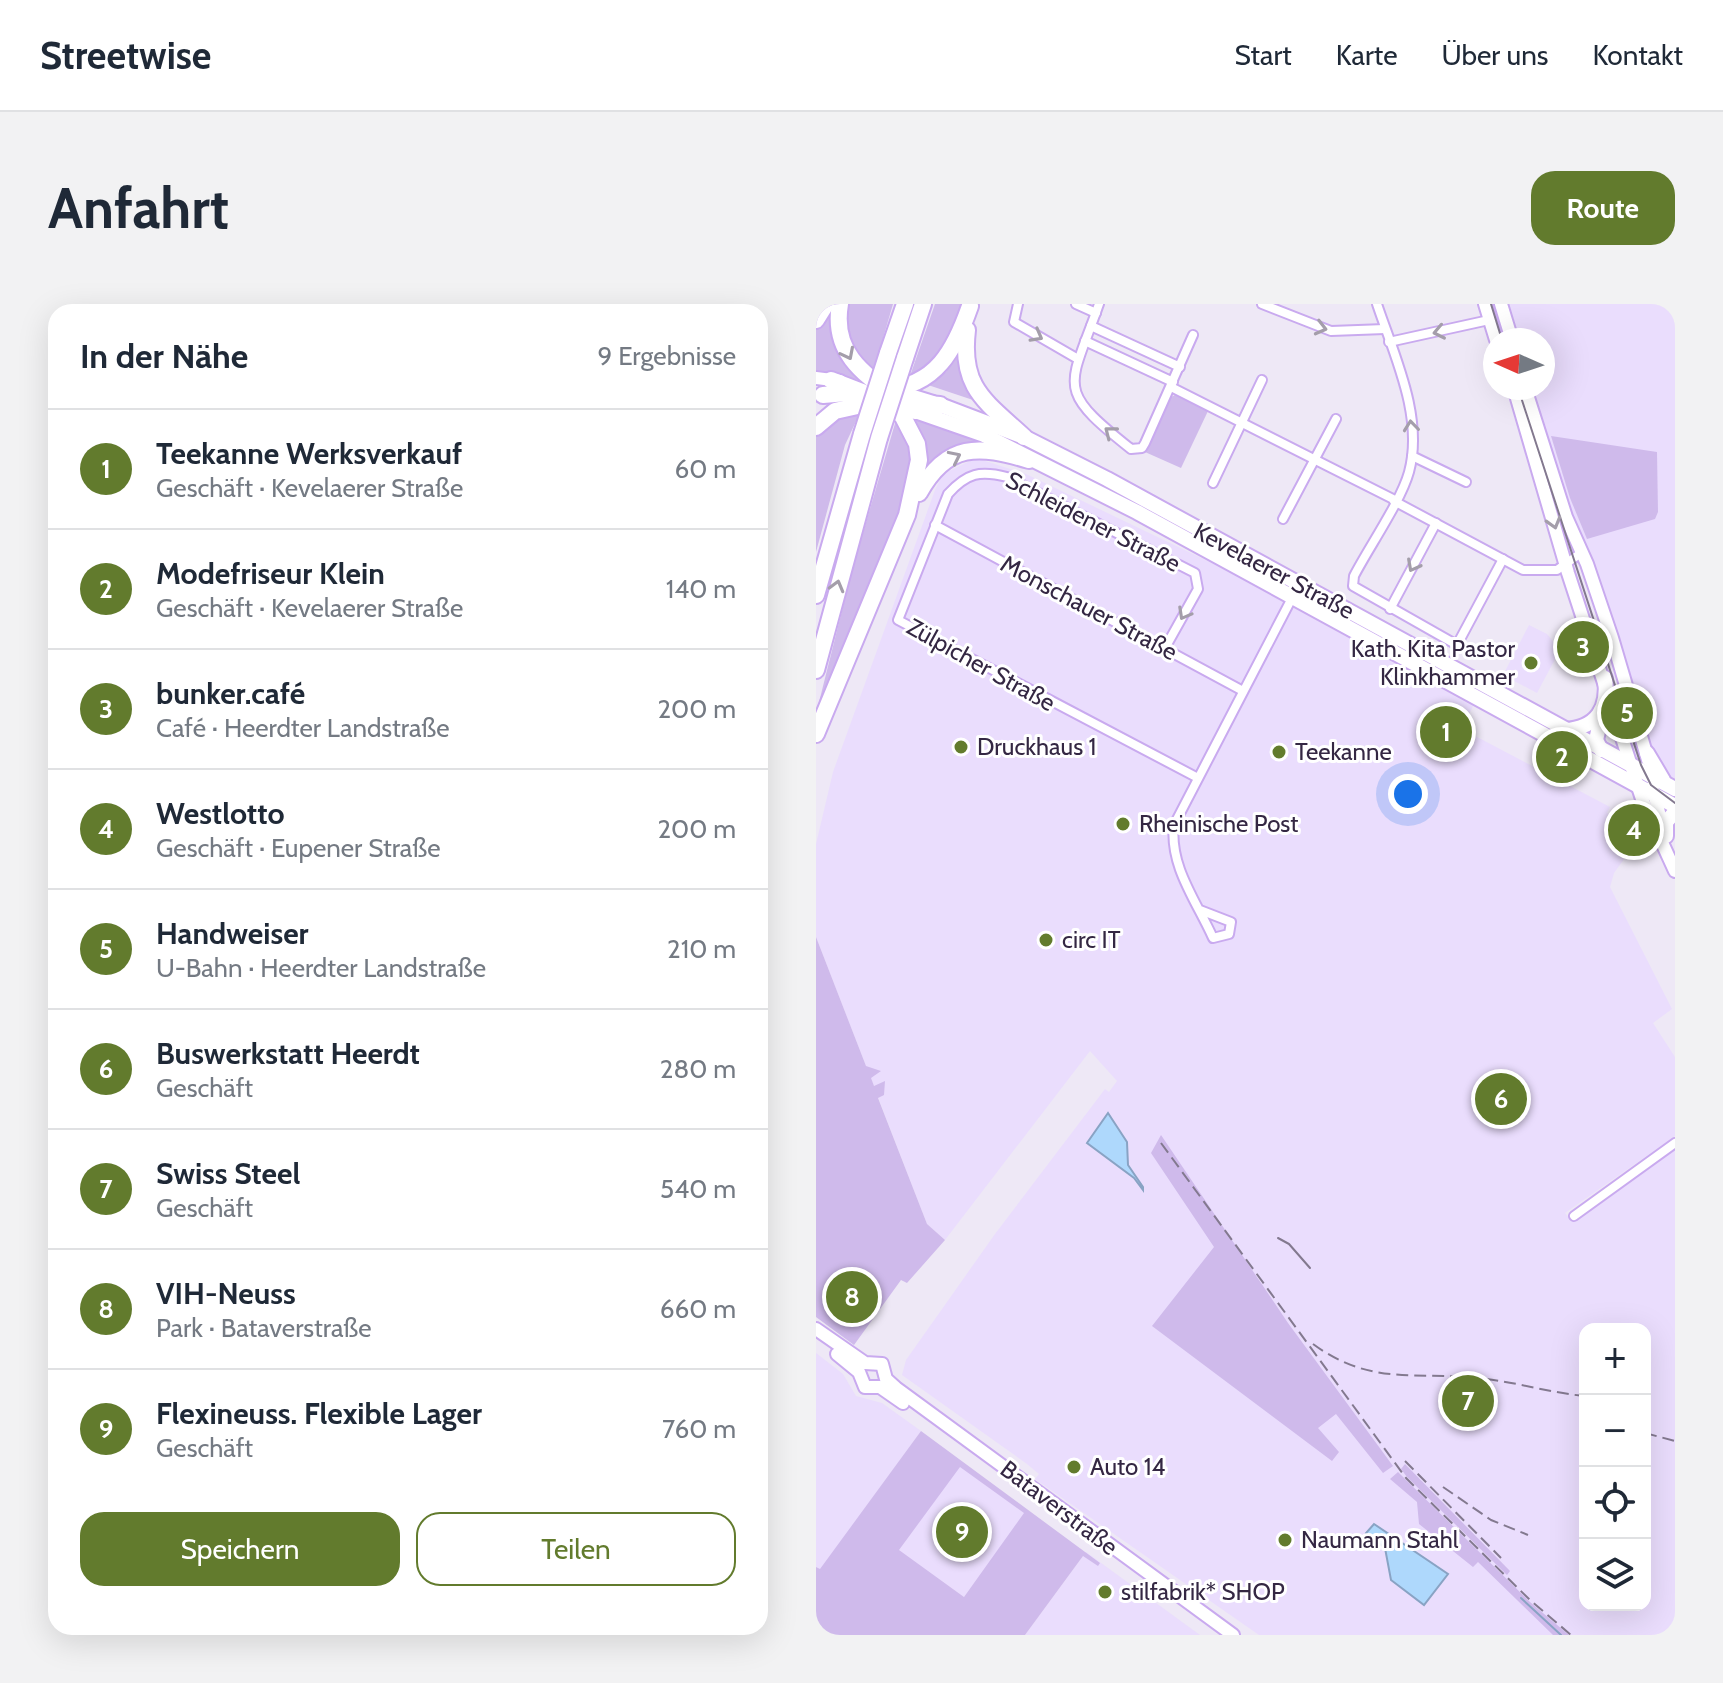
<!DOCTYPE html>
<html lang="de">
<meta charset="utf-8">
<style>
body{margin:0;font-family:Cabin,sans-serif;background:#f2f2f3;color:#1f2937}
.controls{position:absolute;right:24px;bottom:24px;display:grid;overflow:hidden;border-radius:16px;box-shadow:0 8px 32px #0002}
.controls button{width:72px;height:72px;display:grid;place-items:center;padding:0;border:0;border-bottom:2px solid #e0e1e3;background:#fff;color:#1f2937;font:40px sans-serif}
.compass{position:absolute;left:667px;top:24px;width:72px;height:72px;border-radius:50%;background:#fff;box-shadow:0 8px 32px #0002;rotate:273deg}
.you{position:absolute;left:592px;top:490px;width:28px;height:28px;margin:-20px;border:6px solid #fff;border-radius:50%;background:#1a73e8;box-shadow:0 0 0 12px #1a73e833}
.badge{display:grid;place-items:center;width:52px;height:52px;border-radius:50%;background:#627b2d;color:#fff;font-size:26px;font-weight:700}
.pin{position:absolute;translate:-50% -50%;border:4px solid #fff;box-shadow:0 2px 8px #0006}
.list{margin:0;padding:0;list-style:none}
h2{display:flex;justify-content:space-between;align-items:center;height:104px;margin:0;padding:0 32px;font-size:34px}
h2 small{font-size:26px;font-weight:400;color:#747a83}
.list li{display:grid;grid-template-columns:52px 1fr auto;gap:24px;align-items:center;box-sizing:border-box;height:120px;padding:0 32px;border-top:2px solid #e0e1e3}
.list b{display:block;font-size:30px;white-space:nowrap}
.list p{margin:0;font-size:26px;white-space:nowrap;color:#747a83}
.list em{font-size:26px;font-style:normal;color:#747a83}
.actions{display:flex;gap:16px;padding:24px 32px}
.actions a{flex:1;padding:18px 0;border:2px solid #627b2d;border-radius:24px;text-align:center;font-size:28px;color:#627b2d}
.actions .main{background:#627b2d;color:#fff}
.icon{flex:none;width:44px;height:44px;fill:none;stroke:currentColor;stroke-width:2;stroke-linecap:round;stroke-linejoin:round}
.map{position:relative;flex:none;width:859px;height:1331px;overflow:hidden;border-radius:24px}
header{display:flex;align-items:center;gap:48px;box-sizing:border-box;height:112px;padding:0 40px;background:#fff;border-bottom:2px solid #e0e1e3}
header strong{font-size:38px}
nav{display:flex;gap:44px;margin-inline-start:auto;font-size:28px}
.intro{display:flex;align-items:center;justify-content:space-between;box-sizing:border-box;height:192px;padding:0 48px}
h1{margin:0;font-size:56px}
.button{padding:20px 36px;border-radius:24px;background:#627b2d;color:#fff;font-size:28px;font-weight:700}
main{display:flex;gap:48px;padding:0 48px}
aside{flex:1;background:#fff;border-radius:24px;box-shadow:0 8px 32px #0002}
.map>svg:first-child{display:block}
.built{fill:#eaddfd;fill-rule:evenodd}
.green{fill:#cfbaeb;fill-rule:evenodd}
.water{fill:#aed8fc;stroke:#89a3c4;stroke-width:2}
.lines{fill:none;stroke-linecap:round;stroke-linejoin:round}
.stream{stroke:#89a3c4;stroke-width:2}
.street-casing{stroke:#c9aaef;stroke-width:12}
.secondary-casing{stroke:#c9aaef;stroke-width:16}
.primary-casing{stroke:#c9aaef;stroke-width:18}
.highway-casing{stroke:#c9aaef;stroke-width:20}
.street{stroke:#fff;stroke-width:8}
.secondary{stroke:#fff;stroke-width:12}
.primary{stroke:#fff;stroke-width:14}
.highway{stroke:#fff;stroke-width:16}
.tram{stroke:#83798f;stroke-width:2}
.rail{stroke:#83798f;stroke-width:2;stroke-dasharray:12 6;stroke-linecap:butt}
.highway-bridge-casing{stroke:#c9aaef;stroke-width:20;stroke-linecap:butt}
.highway-bridge{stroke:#fff;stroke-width:16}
.oneway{stroke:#a49eaa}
.poi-dot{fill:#627b2d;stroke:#fff;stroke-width:3}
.labels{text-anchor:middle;stroke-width:6;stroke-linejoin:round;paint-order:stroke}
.street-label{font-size:24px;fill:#342743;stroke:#fff}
.poi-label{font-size:24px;fill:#342743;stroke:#fff;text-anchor:start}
</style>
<header>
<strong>Streetwise</strong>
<nav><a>Start</a><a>Karte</a><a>Über uns</a><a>Kontakt</a></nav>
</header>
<div class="intro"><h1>Anfahrt</h1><a class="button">Route</a></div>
<main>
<aside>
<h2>In der Nähe<small>9 Ergebnisse</small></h2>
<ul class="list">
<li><span class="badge">1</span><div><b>Teekanne Werksverkauf</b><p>Geschäft · Kevelaerer Straße</p></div><em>60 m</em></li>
<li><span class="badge">2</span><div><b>Modefriseur Klein</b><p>Geschäft · Kevelaerer Straße</p></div><em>140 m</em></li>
<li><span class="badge">3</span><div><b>bunker.café</b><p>Café · Heerdter Landstraße</p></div><em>200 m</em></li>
<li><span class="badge">4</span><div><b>Westlotto</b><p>Geschäft · Eupener Straße</p></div><em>200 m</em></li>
<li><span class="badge">5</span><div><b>Handweiser</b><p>U-Bahn · Heerdter Landstraße</p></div><em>210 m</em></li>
<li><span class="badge">6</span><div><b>Buswerkstatt Heerdt</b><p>Geschäft</p></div><em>280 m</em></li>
<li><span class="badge">7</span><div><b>Swiss Steel</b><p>Geschäft</p></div><em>540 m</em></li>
<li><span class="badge">8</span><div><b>VIH-Neuss</b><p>Park · Bataverstraße</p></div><em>660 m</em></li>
<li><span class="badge">9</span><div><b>Flexineuss. Flexible Lager</b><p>Geschäft</p></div><em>760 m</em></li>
</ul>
<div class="actions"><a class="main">Speichern</a><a>Teilen</a></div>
</aside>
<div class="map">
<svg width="859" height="1331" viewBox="0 0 859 1331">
<rect width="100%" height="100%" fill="#eee8f6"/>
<!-- built -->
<g class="built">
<polygon points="688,0 859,0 859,477 842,465 753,209 714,84 727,84 727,36 699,36"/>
<path d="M 160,154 L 210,170 L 400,261 L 657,402 L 646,425 L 794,503 L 791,509 L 814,521 L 816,518 L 826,526 L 830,525 L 835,533 L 817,543 L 798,569 L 794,583 L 856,705 L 837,719 L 859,753 L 859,832 L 749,909 L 756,917 L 859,845 L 859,1331 L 443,1331 L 219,1175 L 223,1170 L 211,1160 L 86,1071 L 90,1056 L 179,930 L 289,785 L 293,788 L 301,777 L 274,747 L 129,936 L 111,920 L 0,633 L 0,540 L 17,468 L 119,186 L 127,170 ZM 769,1025 L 829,1025 L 829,1301 L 769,1301 Z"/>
<polygon points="713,321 731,330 744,346 721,389 687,371"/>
<polygon points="0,1049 27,1070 40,1092 66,1099 105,1127 4,1266 0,1263"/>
<polygon points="144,1162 209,1209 148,1293 82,1246"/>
<polygon points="270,1248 384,1331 209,1331"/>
</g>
<!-- green -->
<g class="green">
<polygon points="30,0 77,0 56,72 29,31"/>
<polygon points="119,0 149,0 123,57 100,73 95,69"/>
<path d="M 15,6 C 16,38 23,53 44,76 L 0,70 L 0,24 Z"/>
<polygon points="146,47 163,98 109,80 130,68"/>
<polygon points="359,91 392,107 365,164 329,148 355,93"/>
<polygon points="23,111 43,111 29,141 0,248 0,131"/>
<polygon points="90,111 172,140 110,170"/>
<polygon points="80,116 94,132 98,175 0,410 37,263"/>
<polygon points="735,132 841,148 842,208 839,215 771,235 754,194"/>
<polygon points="0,633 50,762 65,767 55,774 58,782 69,777 68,791 62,794 111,920 129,936 91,979 85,976 38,1041 0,1013"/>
<polygon points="345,831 472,1019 577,1162 567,1169 520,1110 502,1124 523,1148 516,1157 336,1022 398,943 335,849"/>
<path d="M 105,1127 L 284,1259 L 282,1262 L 267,1252 L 209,1331 L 0,1331 L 0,1263 L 4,1265 ZM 144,1163 L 208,1209 L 148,1293 L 83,1246 Z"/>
<polygon points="589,1160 694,1267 691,1271 591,1173 585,1165"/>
<polygon points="582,1168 714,1298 753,1331 737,1331 662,1258 657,1263 603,1220 601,1198 574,1175"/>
</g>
<!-- water -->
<g class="water">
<polygon points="292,809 311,838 312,861 327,883 327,886 318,874 271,839"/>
<polygon points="558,1220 632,1270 608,1301 575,1276 569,1244 550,1229"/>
</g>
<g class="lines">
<!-- stream -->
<polyline class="stream" points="705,1294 745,1331"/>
<defs>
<g id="street">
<polyline points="202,0 198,18 262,55"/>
<polyline points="260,0 280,9"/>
<path d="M 283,0 C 253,85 238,84 315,145 L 326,144 L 329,139 L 377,31"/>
<polyline points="446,0 515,27 569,25"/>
<path d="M 561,0 C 578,51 608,113 593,168 C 585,197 553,243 538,272 L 537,282 L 641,341 L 687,255"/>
<polyline points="275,22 364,63"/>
<polyline points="269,37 357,78"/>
<polyline points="573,38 673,16"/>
<polyline points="355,83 579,196"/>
<polyline points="596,152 650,178"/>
<polyline points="397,179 446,76"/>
<polyline points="578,197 707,266 741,266 765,249"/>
<polyline points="467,215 520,115"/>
<polyline points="119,221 427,387"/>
<polyline points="574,305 620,219"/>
<path d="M 349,344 L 382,285 L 379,269 L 191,173 C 164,166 151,169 132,190 L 82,316 L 382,474"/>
<path d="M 384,606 L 415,618 L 413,630 L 397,634 C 381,598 353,562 358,521 L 477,292"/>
<polyline points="758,912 859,839"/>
</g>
<g id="secondary">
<polyline points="669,0 680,36"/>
<polyline points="685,0 696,36"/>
<polyline points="0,74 24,77"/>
<polyline points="698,84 752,269 826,495 859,567"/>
<polyline points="709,84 750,213 771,260 796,334 832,456"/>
<polyline points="78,86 117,98"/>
<polyline points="836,483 849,530"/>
<polyline points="0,1025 49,1059 66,1060 70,1075 80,1084 417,1331"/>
<polyline points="21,1050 43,1068 49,1083 64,1083 87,1099"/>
</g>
<g id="primary">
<polyline points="124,101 208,133 291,175 859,485"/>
<polyline points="99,107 168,131 321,208 859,502"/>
<path d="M 749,426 C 781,424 793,404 789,374"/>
<polyline points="785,446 780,436 783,423 796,420 807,430"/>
<polyline points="831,449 847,476"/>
<polyline points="850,532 850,518 859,508"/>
</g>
<g id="highway">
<path d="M 24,0 C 14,58 61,77 99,107"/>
<polyline points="0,16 10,0"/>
<path d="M 151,26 C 144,84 169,97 208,133"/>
<polyline points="72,49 89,0"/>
<polyline points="89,54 107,0"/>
<path d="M 69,85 C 120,83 139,45 154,2"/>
<polyline points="7,91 42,88"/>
<polyline points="87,98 124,101"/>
<polyline points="0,123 19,107 55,99"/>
<path d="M 103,189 C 131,138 163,141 213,156"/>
<polyline points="0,291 46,130"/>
<polyline points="0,366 63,134"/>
<polyline points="0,430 91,211 103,156 101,140 86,111 46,88 15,76"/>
</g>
</defs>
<!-- street casing -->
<use href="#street" class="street-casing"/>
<!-- secondary casing -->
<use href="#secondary" class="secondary-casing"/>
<!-- primary casing -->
<use href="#primary" class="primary-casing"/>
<!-- highway casing -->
<use href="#highway" class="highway-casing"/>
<!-- street -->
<use href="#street" class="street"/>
<!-- secondary -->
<use href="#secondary" class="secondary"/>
<!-- primary -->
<use href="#primary" class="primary"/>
<!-- highway -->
<use href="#highway" class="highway"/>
<!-- tram -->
<g class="tram">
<polyline points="675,0 686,36"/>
<polyline points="702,84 825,461 835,481 859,499"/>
<polyline points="810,522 812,520"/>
<polyline points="462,934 473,940 494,964"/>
</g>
<!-- rail -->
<g class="rail">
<polyline points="345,839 590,1174 714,1296 755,1331"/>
<path d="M 497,1040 C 557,1084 603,1066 670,1075 C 704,1079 735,1089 769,1092"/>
<polyline points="829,1129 859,1137"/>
<polyline points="589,1157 685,1254"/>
<polyline points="627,1183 675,1216 712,1231"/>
</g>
<defs>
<g id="highway-bridge">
<polyline points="46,130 72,49"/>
<polyline points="63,134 89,54"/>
</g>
</defs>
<!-- highway-bridge casing -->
<use href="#highway-bridge" class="highway-bridge-casing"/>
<!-- highway-bridge -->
<use href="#highway-bridge" class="highway-bridge"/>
</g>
<!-- one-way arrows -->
<defs><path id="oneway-chevron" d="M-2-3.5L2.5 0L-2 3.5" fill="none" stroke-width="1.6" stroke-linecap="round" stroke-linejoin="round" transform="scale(2)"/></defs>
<g class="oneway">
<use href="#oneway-chevron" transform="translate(505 24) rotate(14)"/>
<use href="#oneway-chevron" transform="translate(623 28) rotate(168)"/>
<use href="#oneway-chevron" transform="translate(221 32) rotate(29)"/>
<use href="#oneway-chevron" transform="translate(32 50) rotate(63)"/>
<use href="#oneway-chevron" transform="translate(595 122) rotate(-96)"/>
<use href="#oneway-chevron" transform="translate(294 128) rotate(-142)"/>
<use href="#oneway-chevron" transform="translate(139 153) rotate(-26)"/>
<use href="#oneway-chevron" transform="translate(738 219) rotate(74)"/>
<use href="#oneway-chevron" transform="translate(597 262) rotate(118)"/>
<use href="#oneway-chevron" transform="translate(21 282) rotate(-75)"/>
<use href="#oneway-chevron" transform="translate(368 310) rotate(119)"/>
</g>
<!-- markers -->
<g class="poi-dot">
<circle cx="715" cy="359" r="8"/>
<circle cx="145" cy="443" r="8"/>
<circle cx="463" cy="448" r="8"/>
<circle cx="307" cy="520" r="8"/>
<circle cx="230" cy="636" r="8"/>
<circle cx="258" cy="1163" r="8"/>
<circle cx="469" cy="1236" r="8"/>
<circle cx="289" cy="1288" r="8"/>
</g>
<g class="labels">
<!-- street labels -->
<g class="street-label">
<text transform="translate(277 218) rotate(27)" y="8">Schleidener Straße</text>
<text transform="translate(458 267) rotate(28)" y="8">Kevelaerer Straße</text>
<text transform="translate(273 304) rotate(28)" y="8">Monschauer Straße</text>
<text transform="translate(165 361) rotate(29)" y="8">Zülpicher Straße</text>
<text transform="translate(243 1204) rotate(37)" y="8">Bataverstraße</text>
</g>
<!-- poi labels -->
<g class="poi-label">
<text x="699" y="353" text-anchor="end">Kath. Kita Pastor<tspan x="699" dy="28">Klinkhammer</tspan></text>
<text x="161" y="451">Druckhaus 1</text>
<text x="479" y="456">Teekanne</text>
<text x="323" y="528">Rheinische Post</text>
<text x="246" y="644">circ IT</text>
<text x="274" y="1171">Auto 14</text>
<text x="485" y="1244">Naumann Stahl</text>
<text x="305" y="1296">stilfabrik* SHOP</text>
</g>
</g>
</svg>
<div class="controls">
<button>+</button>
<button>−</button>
<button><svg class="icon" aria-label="locate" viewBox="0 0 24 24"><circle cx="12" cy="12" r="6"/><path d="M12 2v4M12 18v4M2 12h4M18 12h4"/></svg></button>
<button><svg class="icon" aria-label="layers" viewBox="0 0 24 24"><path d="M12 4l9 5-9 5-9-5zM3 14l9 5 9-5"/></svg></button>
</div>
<svg class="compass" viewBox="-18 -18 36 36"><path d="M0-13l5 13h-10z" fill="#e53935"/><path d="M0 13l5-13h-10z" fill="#747a83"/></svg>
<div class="you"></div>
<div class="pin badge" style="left:630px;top:428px">1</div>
<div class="pin badge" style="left:746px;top:453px">2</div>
<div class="pin badge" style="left:767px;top:343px">3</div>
<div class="pin badge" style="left:818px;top:526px">4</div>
<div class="pin badge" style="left:811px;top:409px">5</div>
<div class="pin badge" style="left:685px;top:795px">6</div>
<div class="pin badge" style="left:652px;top:1097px">7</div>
<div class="pin badge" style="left:36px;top:993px">8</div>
<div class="pin badge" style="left:146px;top:1228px">9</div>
</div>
</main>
